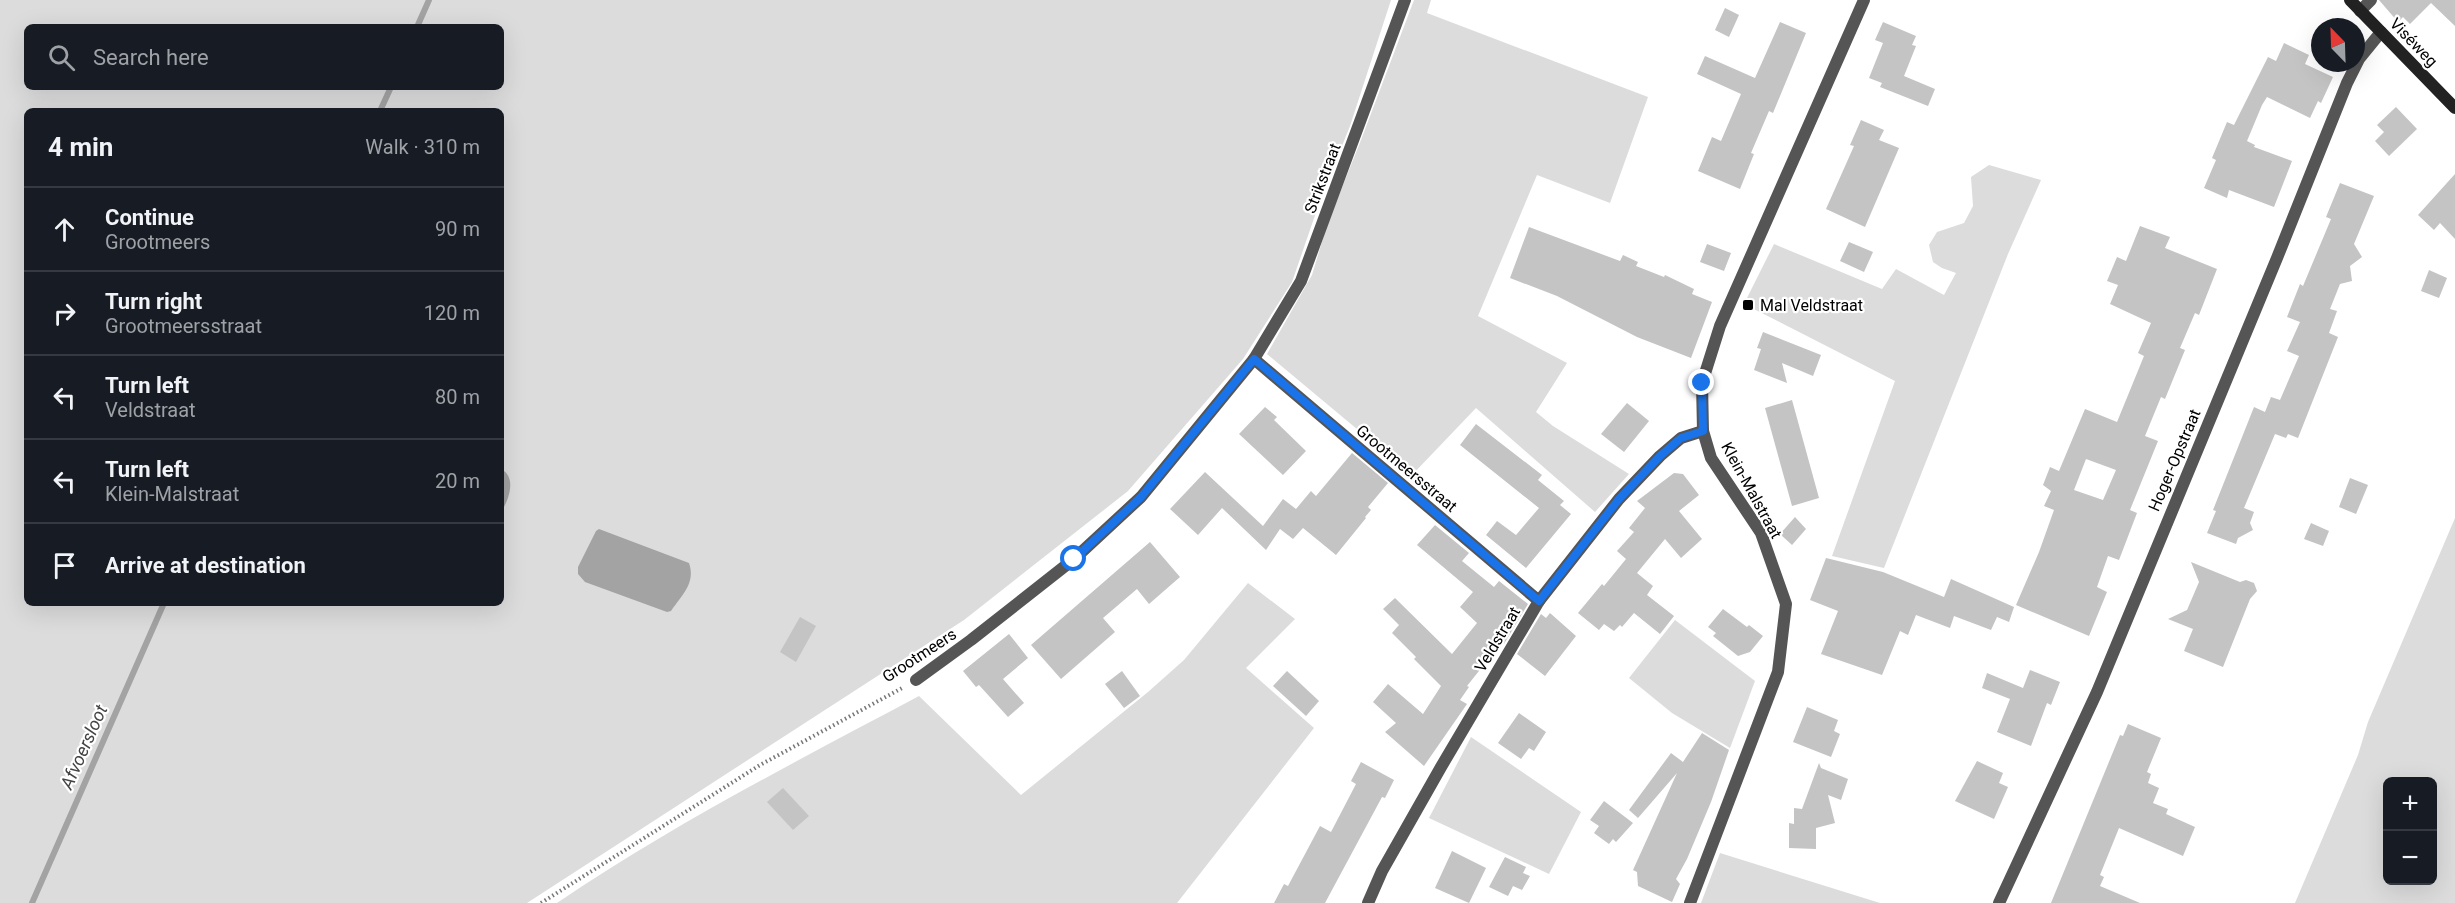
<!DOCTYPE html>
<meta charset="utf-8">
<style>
body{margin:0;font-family:Roboto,sans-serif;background:#20242c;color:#f1f3f6}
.controls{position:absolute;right:18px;bottom:18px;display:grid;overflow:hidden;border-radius:9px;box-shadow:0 6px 24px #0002}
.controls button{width:54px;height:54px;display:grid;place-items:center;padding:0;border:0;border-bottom:2px solid #363941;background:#171b24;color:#f1f3f6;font:30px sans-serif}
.compass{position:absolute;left:2311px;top:18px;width:54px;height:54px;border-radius:50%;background:#171b24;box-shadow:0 6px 24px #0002;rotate:337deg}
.stop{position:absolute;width:18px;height:18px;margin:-14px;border:4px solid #1a73e8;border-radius:50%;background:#fff}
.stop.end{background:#1a73e8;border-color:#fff;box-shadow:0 2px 6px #0008}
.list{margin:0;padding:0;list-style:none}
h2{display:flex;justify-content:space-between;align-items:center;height:78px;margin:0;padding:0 24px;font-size:26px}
h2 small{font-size:20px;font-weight:400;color:#9ea1a6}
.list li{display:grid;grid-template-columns:39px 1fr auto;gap:18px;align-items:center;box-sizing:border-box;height:84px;padding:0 24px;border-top:2px solid #363941}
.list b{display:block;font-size:22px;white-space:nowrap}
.list p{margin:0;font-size:20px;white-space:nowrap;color:#9ea1a6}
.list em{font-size:20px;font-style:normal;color:#9ea1a6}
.icon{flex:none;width:33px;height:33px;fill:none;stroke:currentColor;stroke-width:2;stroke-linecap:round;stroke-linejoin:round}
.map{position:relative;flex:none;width:2455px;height:903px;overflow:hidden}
.search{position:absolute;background:#171b24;box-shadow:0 6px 24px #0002;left:24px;top:24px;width:480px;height:66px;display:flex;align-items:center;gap:15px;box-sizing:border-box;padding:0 21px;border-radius:9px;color:#9ea1a6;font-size:22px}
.panel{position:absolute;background:#171b24;box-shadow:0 6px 24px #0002;left:24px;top:108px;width:480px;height:498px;border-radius:9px}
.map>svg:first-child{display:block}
.green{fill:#dcdcdc;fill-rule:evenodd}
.water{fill:#a3a3a3}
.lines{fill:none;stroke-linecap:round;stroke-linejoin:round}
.stream{stroke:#a3a3a3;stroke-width:6}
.building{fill:#c4c4c4;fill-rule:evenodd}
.path{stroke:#777;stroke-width:4;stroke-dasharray:1.5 3;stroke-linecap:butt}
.minor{stroke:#555;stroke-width:12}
.secondary{stroke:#222;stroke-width:12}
.route{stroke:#1a73e8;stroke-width:8}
.poi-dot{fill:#000;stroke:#fff;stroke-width:2}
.labels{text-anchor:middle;stroke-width:4.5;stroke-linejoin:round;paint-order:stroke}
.street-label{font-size:16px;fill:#000;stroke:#fff}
.poi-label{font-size:16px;fill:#000;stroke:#fff;text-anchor:start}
.water-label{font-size:18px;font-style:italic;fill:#444;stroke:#fff}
</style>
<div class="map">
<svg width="2455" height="903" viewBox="0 0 2455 903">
<rect width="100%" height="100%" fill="#fff"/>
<!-- green -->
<g class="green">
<path d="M 0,0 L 1391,0 L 1350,126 L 1321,198 L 1292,282 L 1243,359 L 1128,491 L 964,620 L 527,903 L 0,903 ZM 27,27 L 501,27 L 501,87 L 27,87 ZM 27,111 L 501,111 L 501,603 L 27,603 Z"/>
<polygon points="1414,0 1431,0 1427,13 1648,97 1610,203 1537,175 1478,316 1567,363 1536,412 1553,426 1629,474 1595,512 1476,408 1412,475 1267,354 1312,275 1327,225 1361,140"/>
<polygon points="1989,165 2041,180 2008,254 1884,568 1832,556 1895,381 1744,304 1774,244 1882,289 1896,269 1944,295 1956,273 1942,268 1933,262 1929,245 1937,232 1964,223 1973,206 1971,177"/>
<path d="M 2455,518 L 2455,903 L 2295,903 L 2358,755 L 2368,722 ZM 2388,782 L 2432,782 L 2432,880 L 2388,880 Z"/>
<path d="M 1248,583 L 1295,619 L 1246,668 L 1314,728 L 1177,903 L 557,903 C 672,825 797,761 919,696 L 1021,795 L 1148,692 L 1184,660 Z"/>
<polygon points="1675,620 1755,681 1730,748 1672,713 1629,678"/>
<polygon points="1471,737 1581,812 1549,874 1429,818"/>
<polygon points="1720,853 1880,903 1701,903"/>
</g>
<!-- water -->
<g class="water">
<path d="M 501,469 C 517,477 509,500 501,512 Z"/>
<path d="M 599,529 L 689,563 C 696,583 682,595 671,611 L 667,612 L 585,582 L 578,574 L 578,567 L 596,531 Z"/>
</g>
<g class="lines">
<!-- stream -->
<g class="stream">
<polyline points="417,27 429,0"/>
<polyline points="380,111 391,87"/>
<polyline points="32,903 164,603"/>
</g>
</g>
<!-- building -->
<g class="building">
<polygon points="2379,0 2455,0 2455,26 2431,3 2410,24 2403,17 2398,22"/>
<polygon points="1725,8 1739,15 1729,37 1715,30"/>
<polygon points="1780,22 1806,33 1773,113 1769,111 1751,153 1754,154 1740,189 1698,171 1712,137 1721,141 1741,94 1697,74 1705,56 1755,78"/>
<polygon points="1883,22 1916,36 1912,45 1916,46 1904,76 1935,89 1928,106 1880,87 1882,83 1869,78 1883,43 1875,40"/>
<polygon points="2284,43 2309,55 2305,64 2333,77 2321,103 2318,101 2310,118 2267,97 2262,105 2247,141 2255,145 2254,147 2292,161 2274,207 2229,190 2227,198 2204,188 2216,160 2212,158 2227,122 2234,125 2268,57 2276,61"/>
<polygon points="2396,107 2417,129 2389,156 2375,141 2384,132 2377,125"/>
<polygon points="1861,120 1884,130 1879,140 1899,148 1865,227 1826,209 1854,146 1850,145"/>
<polygon points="2455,174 2455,239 2440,223 2434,230 2418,215"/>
<polygon points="2340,183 2374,196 2354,244 2362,257 2350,266 2352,281 2340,284 2330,309 2337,311 2329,333 2338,337 2298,438 2288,434 2286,438 2275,434 2244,508 2254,512 2250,523 2253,530 2238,538 2236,544 2207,533 2216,511 2213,510 2254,407 2265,412 2271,397 2280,400 2299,356 2287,351 2300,322 2287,317 2300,284 2303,286 2331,219 2326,217"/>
<path d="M 2140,226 L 2170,237 L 2165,248 L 2217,269 L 2199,315 L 2195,313 L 2180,348 L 2185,350 L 2165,399 L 2161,397 L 2145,436 L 2158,441 L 2130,510 L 2137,513 L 2119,560 L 2108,556 L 2097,587 L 2107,592 L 2089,636 L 2016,605 L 2039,552 L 2054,510 L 2044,506 L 2051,491 L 2043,485 L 2050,467 L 2059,471 L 2085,409 L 2117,422 L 2144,356 L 2138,353 L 2151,323 L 2110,304 L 2118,285 L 2107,281 L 2117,257 L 2126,261 ZM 2086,459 L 2116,470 L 2103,500 L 2074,490 Z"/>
<polygon points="1529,227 1620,261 1623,255 1638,262 1636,266 1664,277 1665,275 1694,289 1692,294 1712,302 1691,358 1637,337 1557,296 1510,278"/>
<polygon points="1849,242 1873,252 1864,272 1840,261"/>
<polygon points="1707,244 1731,253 1724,271 1700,262"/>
<polygon points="2429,270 2447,278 2439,298 2421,291"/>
<polygon points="1763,332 1821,355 1813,376 1782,363 1787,383 1754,370 1761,349 1757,348"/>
<polygon points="1792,400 1819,498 1792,506 1765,408"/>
<polygon points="1627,403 1649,421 1624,452 1601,434"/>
<polygon points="1265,407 1277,417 1274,420 1306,451 1283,475 1239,434"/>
<polygon points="1476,424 1542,475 1538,480 1564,501 1560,505 1571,514 1526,568 1486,535 1497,521 1516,535 1539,508 1460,445"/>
<polygon points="1352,453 1388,483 1368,507 1371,510 1365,517 1366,518 1336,555 1303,528 1293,539 1280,529 1266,550 1222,508 1198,535 1170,509 1205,472 1263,526 1283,499 1296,509 1311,491 1316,496"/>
<polygon points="1674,473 1683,474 1699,495 1679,511 1702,539 1681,558 1665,539 1637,573 1653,586 1647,595 1674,616 1660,634 1634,613 1622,627 1620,625 1614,631 1604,624 1599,630 1578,613 1602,584 1604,586 1626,559 1617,551 1634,532 1629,528 1645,508 1637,501"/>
<polygon points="2350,478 2368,485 2356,514 2339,507"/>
<polygon points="1795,517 1806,529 1792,545 1780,534"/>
<polygon points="2311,523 2329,531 2323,546 2304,539"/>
<polygon points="1435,525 1469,553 1462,561 1494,587 1499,581 1528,604 1504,644 1502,642 1467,686 1469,687 1460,700 1467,704 1424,766 1385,732 1396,723 1373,702 1388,684 1423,714 1441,686 1414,659 1416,657 1392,633 1399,625 1383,609 1395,598 1452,654 1477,623 1460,607 1473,592 1417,545"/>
<polygon points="1150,542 1180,577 1149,604 1137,589 1103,618 1115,632 1061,679 1031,645"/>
<polygon points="1826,558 1883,572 1944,597 1951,579 2014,607 2009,622 1997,617 1991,630 1954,616 1950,628 1916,615 1908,635 1900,631 1882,675 1821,654 1838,611 1810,600"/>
<polygon points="2191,562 2240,582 2246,580 2254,583 2257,591 2250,599 2223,667 2184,651 2193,629 2168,619 2187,610 2199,582"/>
<polygon points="1723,609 1747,627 1749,625 1763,636 1750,652 1738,656 1713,636 1716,633 1708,627"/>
<polygon points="1550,613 1576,636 1545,676 1517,654 1541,614 1546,618"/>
<polygon points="800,617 816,626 796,662 780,652"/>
<polygon points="1009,634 1028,658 1003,679 1024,703 1008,717 979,685 976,687 963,671"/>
<polygon points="2030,670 2060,682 2051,705 2047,703 2031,746 1997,732 2010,699 1982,688 1987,673 2023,688"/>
<polygon points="1122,671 1140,696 1124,708 1105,684"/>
<polygon points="1287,671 1319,701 1306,716 1273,686"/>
<polygon points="1807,707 1838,720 1834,731 1840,734 1831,757 1793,742"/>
<polygon points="1519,713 1546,732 1534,751 1529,748 1521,759 1498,743"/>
<polygon points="2128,724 2161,738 2147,772 2151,774 2148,783 2159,788 2153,803 2168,809 2166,814 2195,827 2183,856 2119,828 2100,875 2104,877 2100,886 2140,903 2051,903 2120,735 2123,736"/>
<polygon points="1702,733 1729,750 1711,802 1687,859 1676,879 1680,884 1672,902 1638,886 1637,872 1633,870 1677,773 1638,818 1629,810 1671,753 1683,762"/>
<polygon points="1977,761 2003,773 1999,783 2008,787 1994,819 1955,801"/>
<polygon points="1361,762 1394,780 1385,798 1382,797 1325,903 1274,903 1284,884 1288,886 1320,826 1331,832 1356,784 1351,781"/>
<polygon points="1819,763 1821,768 1848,779 1841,800 1828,795 1835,823 1816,828 1816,849 1789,848 1789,823 1794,824 1794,808 1802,809"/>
<polygon points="783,788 809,816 793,830 767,802"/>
<polygon points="1604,801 1633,823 1616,842 1613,839 1609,844 1594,833 1599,826 1590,820"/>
<polygon points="1452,851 1486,868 1469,903 1435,888"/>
<polygon points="1505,857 1526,867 1523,873 1530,876 1522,890 1513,886 1508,896 1489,887"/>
</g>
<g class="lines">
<!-- path -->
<polyline class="path" points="541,903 760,765 904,687"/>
<!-- minor -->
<g class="minor">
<polyline points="2360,11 2371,0"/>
<polyline points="1254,359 1539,601"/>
<polyline points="916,680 971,640 1074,559 1141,497 1254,359 1301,281 1405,0"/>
<polyline points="1368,903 1382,871 1441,767 1539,601 1619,499 1660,456 1681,438 1703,431"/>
<polyline points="1690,903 1778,672 1786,604 1761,533 1711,458 1703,431 1702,383 1720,326 1864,0"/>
<polyline points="1999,903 2097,692 2277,258 2347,83 2359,59 2381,32"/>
</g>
<!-- secondary -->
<polyline class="secondary" points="2350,0 2455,108"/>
</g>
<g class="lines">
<!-- route -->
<polyline class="route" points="1074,559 1141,497 1254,359 1539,601 1619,499 1660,456 1681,438 1703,431 1702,383"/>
</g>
<!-- markers -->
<rect class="poi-dot" x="1742" y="299" width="12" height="12" rx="3"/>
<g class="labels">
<!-- street labels -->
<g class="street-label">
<text transform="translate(2414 42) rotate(46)" y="6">Viséweg</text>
<text transform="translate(1322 178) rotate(-69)" y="6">Strikstraat</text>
<text transform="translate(2174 460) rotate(-67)" y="6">Hoger-Opstraat</text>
<text transform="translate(1407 468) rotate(40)" y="6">Grootmeersstraat</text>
<text transform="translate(1752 490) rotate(61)" y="6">Klein-Malstraat</text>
<text transform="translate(1497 639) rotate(-59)" y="6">Veldstraat</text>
<text transform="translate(919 655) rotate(-33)" y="6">Grootmeers</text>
</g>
<!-- poi labels -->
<g class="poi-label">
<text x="1760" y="311">Mal Veldstraat</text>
</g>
<!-- water labels -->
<g class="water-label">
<text transform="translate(84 747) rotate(-66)" y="6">Afvoersloot</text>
</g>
</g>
</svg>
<div class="controls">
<button>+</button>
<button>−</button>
</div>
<svg class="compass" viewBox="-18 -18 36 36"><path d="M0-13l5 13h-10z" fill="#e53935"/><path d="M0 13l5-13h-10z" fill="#9ea1a6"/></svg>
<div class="stop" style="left:1074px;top:559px"></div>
<div class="stop end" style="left:1702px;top:383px"></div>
<div class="search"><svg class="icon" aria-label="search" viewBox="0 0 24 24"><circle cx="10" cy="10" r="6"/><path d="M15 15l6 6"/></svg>Search here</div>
<section class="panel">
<h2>4 min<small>Walk · 310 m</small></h2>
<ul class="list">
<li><svg class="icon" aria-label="ahead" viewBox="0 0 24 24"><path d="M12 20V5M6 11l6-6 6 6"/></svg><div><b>Continue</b><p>Grootmeers</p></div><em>90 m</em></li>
<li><svg class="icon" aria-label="right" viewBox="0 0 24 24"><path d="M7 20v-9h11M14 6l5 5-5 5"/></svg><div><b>Turn right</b><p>Grootmeersstraat</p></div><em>120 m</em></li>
<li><svg class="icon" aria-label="left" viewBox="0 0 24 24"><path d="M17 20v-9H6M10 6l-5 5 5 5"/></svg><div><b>Turn left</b><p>Veldstraat</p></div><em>80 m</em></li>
<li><svg class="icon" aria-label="left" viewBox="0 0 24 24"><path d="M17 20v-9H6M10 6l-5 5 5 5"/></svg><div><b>Turn left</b><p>Klein-Malstraat</p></div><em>20 m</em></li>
<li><svg class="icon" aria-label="arrive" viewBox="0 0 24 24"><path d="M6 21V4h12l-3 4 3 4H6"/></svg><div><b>Arrive at destination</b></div></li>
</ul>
</section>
</div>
